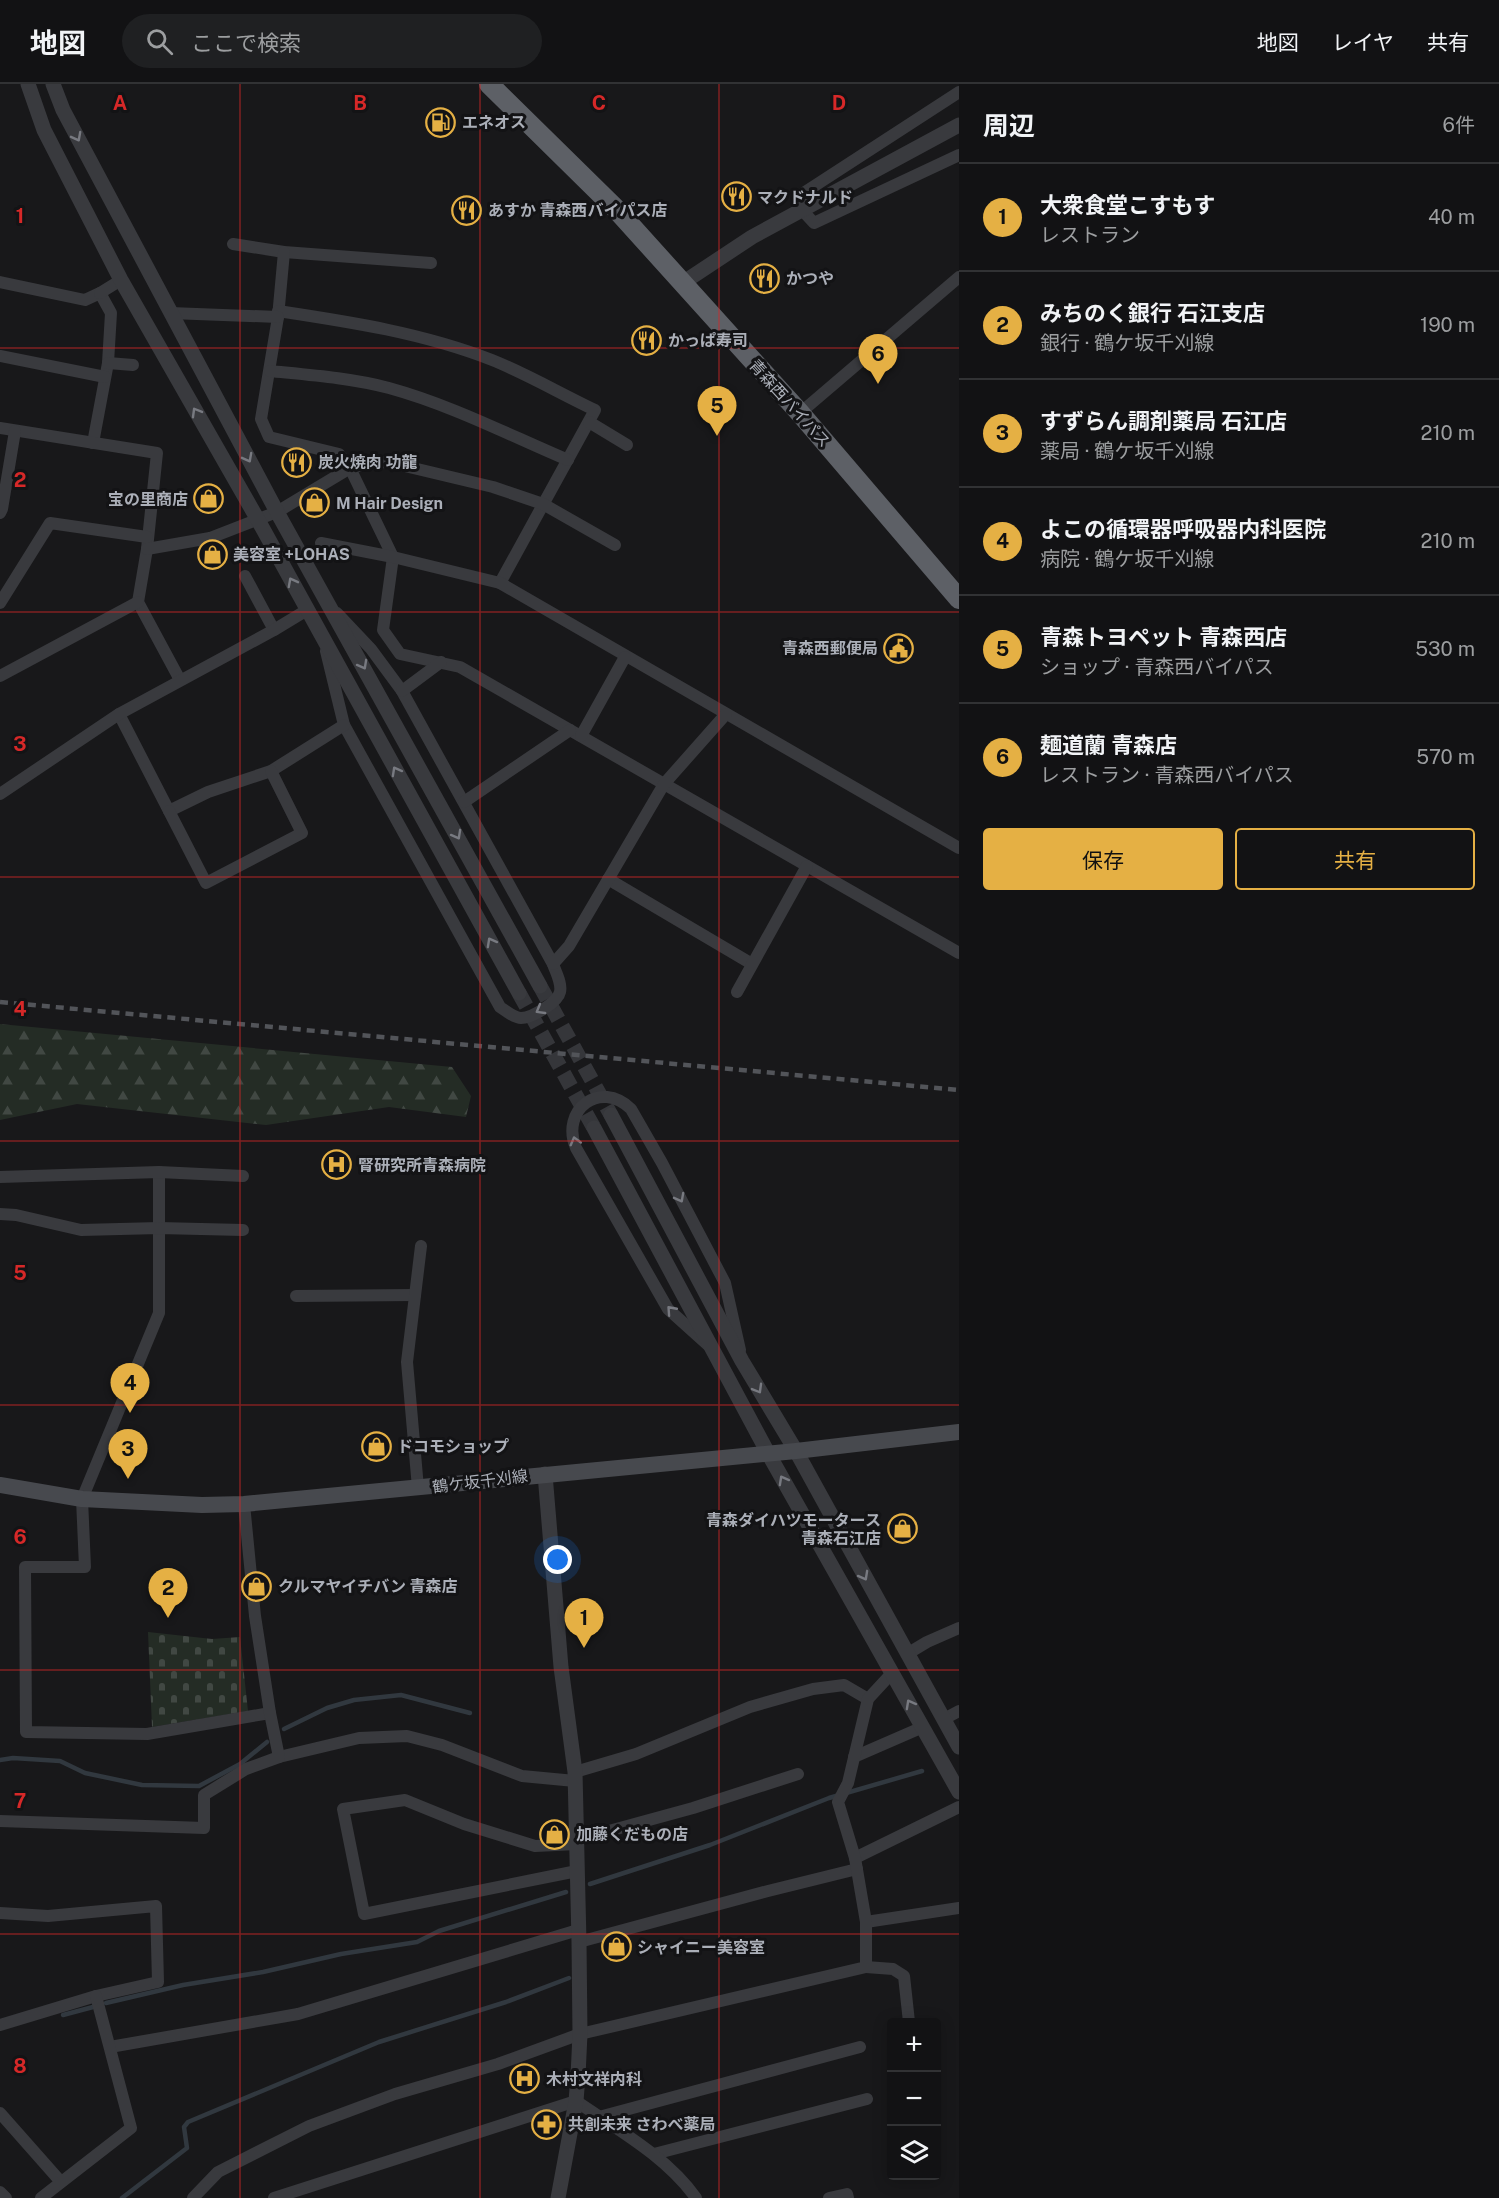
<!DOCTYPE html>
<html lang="ja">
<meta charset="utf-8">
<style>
body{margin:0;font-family:"Public Sans","Noto Sans JP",sans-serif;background:#1f2022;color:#f1f3f6}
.controls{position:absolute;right:18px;bottom:18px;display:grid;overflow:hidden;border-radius:6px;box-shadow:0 3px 15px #0003}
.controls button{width:54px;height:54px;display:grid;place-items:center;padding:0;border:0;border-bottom:2px solid #313234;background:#121214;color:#f1f3f6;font:30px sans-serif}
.you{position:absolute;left:558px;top:1476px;width:21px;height:21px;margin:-15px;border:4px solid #fff;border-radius:50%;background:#1a73e8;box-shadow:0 0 0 9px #1a73e833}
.badge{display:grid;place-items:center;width:39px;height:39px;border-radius:50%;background:#e5b044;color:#111;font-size:20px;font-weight:700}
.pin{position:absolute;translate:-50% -50px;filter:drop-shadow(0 2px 3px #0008)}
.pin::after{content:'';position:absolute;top:32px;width:21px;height:18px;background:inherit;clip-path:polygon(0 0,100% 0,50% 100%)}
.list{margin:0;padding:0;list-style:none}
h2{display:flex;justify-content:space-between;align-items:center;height:78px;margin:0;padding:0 24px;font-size:26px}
h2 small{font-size:20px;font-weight:400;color:#9c9ea0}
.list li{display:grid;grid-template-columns:39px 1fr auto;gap:18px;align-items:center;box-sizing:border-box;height:108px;padding:0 24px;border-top:2px solid #313234}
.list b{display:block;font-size:22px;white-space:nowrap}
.list p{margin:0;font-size:20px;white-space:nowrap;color:#9c9ea0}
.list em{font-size:20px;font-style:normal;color:#9c9ea0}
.actions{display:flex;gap:12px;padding:18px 24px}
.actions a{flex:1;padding:14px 0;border:2px solid #e5b044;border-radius:6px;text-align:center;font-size:21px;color:#e5b044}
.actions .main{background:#e5b044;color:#111}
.icon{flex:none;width:33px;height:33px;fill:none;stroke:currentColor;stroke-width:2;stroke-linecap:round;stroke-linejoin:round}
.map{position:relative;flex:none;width:959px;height:2114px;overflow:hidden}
header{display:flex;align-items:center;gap:36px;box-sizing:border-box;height:84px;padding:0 30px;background:#121214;border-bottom:2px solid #313234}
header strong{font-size:28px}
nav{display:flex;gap:33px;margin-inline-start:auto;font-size:21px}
.search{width:420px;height:54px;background:#1f2022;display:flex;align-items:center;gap:15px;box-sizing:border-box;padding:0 21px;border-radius:33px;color:#9c9ea0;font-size:22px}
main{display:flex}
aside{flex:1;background:#121214}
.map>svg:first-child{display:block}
.forest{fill:url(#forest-firs)}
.cemetery{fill:url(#cemetery-stones)}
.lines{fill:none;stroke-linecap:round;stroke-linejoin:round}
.stream{stroke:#31383f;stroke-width:4.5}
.tertiary-tunnel{stroke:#35363a;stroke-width:15;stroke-dasharray:15 8;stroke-linecap:butt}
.minor{stroke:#393a3e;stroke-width:12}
.tertiary{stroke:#393a3e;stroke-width:15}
.secondary{stroke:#47494e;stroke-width:16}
.trunk{stroke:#5d6066;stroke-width:20}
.rail{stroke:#525459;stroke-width:4.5;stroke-dasharray:8 6;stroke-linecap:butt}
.oneway{stroke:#787a81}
.grid{fill:none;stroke:#d62828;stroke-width:1.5;stroke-opacity:0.55}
.labels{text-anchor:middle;stroke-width:6;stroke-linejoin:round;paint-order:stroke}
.poi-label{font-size:16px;font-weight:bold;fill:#abafb8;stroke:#131315;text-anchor:start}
.street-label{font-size:16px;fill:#abafb8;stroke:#131315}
.grid-label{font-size:20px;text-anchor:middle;font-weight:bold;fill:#d62828;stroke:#131315;stroke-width:6;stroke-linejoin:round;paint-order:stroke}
</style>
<header>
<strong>地図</strong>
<div class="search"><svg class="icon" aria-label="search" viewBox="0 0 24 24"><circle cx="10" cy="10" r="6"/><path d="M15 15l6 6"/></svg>ここで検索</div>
<nav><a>地図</a><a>レイヤ</a><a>共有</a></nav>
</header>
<main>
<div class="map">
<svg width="959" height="2114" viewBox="0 0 959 2114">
<defs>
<pattern id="forest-firs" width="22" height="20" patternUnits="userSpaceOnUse" patternTransform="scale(1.5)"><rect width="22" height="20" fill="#242c25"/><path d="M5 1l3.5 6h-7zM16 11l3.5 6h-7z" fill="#414843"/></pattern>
<pattern id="cemetery-stones" width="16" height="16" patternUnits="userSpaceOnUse" patternTransform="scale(1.5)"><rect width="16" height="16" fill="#242c25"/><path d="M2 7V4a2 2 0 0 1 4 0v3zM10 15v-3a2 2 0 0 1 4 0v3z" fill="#414843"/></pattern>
</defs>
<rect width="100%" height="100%" fill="#18181a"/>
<!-- forest -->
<polygon class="forest" points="0,940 452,983 471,1012 466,1033 389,1023 266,1041 77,1020 0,1036"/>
<!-- cemetery -->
<polygon class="cemetery" points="148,1548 212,1555 240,1553 248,1627 152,1643"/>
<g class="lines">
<!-- stream -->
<g class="stream">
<polyline points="284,1645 327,1624 354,1616 401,1611 470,1629"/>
<polyline points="0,1676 13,1674 60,1677 85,1689 142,1701 199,1702 240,1680 267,1658"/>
<polyline points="590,1800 710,1761 829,1714 922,1687"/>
<polyline points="106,1919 183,1901 263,1888 341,1870 417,1858 439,1847 566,1808"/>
<polyline points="63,1931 93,1923"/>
<polyline points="122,2114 187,2064 184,2043 188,2038 379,1958 506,1918 569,1894"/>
</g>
<!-- tertiary-tunnel -->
<g class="tertiary-tunnel">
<polyline points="540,902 611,1031"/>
<polyline points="519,909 594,1044"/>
</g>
<!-- minor -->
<g class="minor">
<polyline points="959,8 802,110 802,126 814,139 959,71"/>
<polyline points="233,160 284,168 431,179"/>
<polyline points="284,168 278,233 261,335 269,353 339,370 350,384 393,473 383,546 400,570 460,583 959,869"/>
<polyline points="0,198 85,216 100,209 111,229 108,279 93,359"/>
<polyline points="100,209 121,196"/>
<path d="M 278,227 C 351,238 423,249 492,276 C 527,290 561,310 595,326 L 500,499"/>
<polyline points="170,229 278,233"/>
<polyline points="0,272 105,293"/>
<polyline points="108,279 133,281"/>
<path d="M 270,287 C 310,291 351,294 389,304 C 451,321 509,351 568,376"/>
<polyline points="800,329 959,193"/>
<polyline points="589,338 627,361"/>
<polyline points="0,344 157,369 147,465 138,518 180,596"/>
<polyline points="0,429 2,425 15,347"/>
<polyline points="321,459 393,473 500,499 959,764"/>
<polyline points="147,465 210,454 277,428 350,384 372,379 388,378 493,403 543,420 615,461"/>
<polyline points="245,492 274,546"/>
<polyline points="0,519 50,439 147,453"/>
<path d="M 326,567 L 344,641 L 500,923 C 506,927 514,934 521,934 C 532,934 558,918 560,908 C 562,899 556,889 553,880 L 402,607 L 371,565 L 337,529"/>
<polyline points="0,592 138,518"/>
<polyline points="402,607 441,578"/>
<polyline points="119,630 169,727 208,708 271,687 344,641"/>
<polyline points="581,652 625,573"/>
<polyline points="0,710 119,630 274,546 307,526"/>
<polyline points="464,718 570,646"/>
<polyline points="169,727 206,799 302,749 271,687"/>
<polyline points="608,795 752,880"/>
<polyline points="553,880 569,862 664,700 726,630"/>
<polyline points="737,908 807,782"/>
<polyline points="159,1088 159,1229 82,1415 85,1483 25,1483 26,1648 147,1650 270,1629"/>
<polyline points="0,1093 159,1088 243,1092"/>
<polyline points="0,1130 16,1131 81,1146 159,1144 243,1146"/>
<polyline points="296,1212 415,1211"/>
<path d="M 708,1261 L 668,1225 L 576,1064 C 560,1026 600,995 631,1025 L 662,1079 L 725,1199 L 740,1266"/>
<polyline points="418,1404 407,1278 421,1162"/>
<polyline points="907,1570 927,1558 959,1544"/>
<polyline points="944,1635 959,1627"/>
<polyline points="279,1673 359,1654 407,1652 442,1661 522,1692 575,1697"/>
<polyline points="854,1673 923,1643"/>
<polyline points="575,1688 636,1670 750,1623 813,1605 844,1601 868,1615"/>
<polyline points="0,1737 204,1744 204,1711 246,1685 279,1673 270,1629 255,1532 244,1420"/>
<polyline points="576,1756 693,1724 798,1690"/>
<polyline points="577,1760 535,1762 464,1740 405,1716 343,1725 364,1830 577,1787"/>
<polyline points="855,1774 959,1723"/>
<polyline points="0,1829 48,1832 156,1822 158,1898 96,1912 0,1941"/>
<polyline points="866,1838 959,1824"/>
<polyline points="579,1858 768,1807 857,1785"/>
<polyline points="866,1883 893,1885 904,1892 909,1938"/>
<polyline points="110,1963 298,1930 578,1846"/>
<polyline points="0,2029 61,2098"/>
<polyline points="599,2033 860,1963"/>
<polyline points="654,2070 867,2015"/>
<polyline points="0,2108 6,2114"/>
<polyline points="41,2114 131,2044 96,1912"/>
<polyline points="193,2114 218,2088 309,2042 395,2010 498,1980 580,1950 866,1883 866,1838 855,1774 838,1718 848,1699 868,1615 892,1589"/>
<path d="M 274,2114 L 576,2017 C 618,2046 666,2072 696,2114"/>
<polyline points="829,2114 847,2110 848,2114"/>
</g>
<!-- tertiary -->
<g class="tertiary">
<polyline points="28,0 44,46 121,196 258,436 519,909"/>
<polyline points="53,0 63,26 277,428 540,902"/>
<polyline points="681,200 752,153 959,41"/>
<polyline points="611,1031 742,1277 796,1367 959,1663"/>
<polyline points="594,1044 768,1369 959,1708"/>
<polyline points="545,1390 561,1583 575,1688 579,1858 580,1950 578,1992 576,2017 558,2114"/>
</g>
<!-- secondary -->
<polyline class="secondary" points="0,1401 82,1415 202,1421 244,1420 796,1367 959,1348"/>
<!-- trunk -->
<polyline class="trunk" points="489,0 615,124 800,329 959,515"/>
<!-- rail -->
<polyline class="rail" points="0,918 959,1006"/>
</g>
<!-- one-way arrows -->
<defs><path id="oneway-chevron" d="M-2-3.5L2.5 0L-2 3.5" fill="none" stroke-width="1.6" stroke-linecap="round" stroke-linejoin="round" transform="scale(1.5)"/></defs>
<g class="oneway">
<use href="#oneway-chevron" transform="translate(77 53) rotate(62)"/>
<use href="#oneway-chevron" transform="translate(196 328) rotate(-120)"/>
<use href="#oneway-chevron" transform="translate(248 374) rotate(62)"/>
<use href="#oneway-chevron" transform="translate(292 498) rotate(-118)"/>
<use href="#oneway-chevron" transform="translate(363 581) rotate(61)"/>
<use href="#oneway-chevron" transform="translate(396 687) rotate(-119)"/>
<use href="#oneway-chevron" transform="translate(457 751) rotate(61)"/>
<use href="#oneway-chevron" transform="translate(491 858) rotate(-119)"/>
<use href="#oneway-chevron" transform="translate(540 926) rotate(150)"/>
<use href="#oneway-chevron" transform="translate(575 1057) rotate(-105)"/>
<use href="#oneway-chevron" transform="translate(680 1114) rotate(62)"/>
<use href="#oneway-chevron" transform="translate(671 1226) rotate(-132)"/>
<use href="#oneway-chevron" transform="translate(758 1305) rotate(60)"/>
<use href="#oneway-chevron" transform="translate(783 1396) rotate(-119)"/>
<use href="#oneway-chevron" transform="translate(864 1492) rotate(61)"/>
<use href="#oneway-chevron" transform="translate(910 1620) rotate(-119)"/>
</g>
<!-- grid -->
<path class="grid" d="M 240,0 L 240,2114M 480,0 L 480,2114M 719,0 L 719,2114M 0,264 L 959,264M 0,528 L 959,528M 0,793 L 959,793M 0,1057 L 959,1057M 0,1321 L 959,1321M 0,1586 L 959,1586M 0,1850 L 959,1850"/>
<!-- icons -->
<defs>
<symbol id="fuel-ring" viewBox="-11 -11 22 22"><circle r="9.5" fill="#131315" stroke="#e5b044" stroke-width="1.5"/><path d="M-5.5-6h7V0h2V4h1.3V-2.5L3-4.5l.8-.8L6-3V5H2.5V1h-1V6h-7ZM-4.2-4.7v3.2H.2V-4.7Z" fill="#e5b044"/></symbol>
<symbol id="restaurant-ring" viewBox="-11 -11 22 22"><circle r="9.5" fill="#131315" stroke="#e5b044" stroke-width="1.5"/><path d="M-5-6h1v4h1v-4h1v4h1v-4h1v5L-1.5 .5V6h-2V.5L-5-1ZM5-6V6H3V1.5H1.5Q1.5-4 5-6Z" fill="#e5b044"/></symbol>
<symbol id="shop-ring" viewBox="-11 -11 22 22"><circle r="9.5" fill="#131315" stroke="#e5b044" stroke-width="1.5"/><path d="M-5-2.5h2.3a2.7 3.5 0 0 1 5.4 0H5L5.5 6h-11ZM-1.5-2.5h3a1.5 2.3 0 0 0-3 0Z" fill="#e5b044"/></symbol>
<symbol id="civic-ring" viewBox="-11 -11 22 22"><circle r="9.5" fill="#131315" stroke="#e5b044" stroke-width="1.5"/><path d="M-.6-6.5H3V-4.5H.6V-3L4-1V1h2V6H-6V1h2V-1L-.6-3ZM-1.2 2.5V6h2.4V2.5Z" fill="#e5b044"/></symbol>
<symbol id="hospital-ring" viewBox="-11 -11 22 22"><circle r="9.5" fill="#131315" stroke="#e5b044" stroke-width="1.5"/><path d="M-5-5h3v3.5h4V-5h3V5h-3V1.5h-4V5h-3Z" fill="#e5b044"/></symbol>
<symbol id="pharmacy-ring" viewBox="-11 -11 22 22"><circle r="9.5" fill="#131315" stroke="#e5b044" stroke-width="1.5"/><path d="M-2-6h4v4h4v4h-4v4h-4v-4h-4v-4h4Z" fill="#e5b044"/></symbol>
</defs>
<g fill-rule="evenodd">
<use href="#fuel-ring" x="424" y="22" width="33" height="33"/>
<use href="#restaurant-ring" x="720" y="96" width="33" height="33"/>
<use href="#restaurant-ring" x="450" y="110" width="33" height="33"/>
<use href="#restaurant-ring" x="748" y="178" width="33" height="33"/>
<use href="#restaurant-ring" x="630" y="240" width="33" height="33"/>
<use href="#restaurant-ring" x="280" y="362" width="33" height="33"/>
<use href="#shop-ring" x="192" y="398" width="33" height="33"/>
<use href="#shop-ring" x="298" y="402" width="33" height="33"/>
<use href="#shop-ring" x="196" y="454" width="33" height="33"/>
<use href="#civic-ring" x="882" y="548" width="33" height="33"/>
<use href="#hospital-ring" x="320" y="1064" width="33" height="33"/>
<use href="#shop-ring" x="360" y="1346" width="33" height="33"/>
<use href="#shop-ring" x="886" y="1428" width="33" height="33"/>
<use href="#shop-ring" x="240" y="1486" width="33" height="33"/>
<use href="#shop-ring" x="538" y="1734" width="33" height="33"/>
<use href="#shop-ring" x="600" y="1846" width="33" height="33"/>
<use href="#hospital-ring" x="508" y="1978" width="33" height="33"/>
<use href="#pharmacy-ring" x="530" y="2024" width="33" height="33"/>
</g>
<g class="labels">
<!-- poi labels -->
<g class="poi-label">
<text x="462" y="44">エネオス</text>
<text x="757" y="119">マクドナルド</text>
<text x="488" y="132">あすか 青森西バイパス店</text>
<text x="786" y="200">かつや</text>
<text x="668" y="262">かっぱ寿司</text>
<text x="318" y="384">炭火焼肉 功龍</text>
<text x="188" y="421" text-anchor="end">宝の里商店</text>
<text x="336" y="425">M Hair Design</text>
<text x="233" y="476">美容室 +LOHAS</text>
<text x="878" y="570" text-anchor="end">青森西郵便局</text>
<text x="358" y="1087">腎研究所青森病院</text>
<text x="397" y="1368">ドコモショップ</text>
<text x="881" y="1442" text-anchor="end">青森ダイハツモータース<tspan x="881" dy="18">青森石江店</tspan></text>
<text x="278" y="1508">クルマヤイチバン 青森店</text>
<text x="576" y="1756">加藤くだもの店</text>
<text x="637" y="1869">シャイニー美容室</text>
<text x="546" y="2001">木村文祥内科</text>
<text x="568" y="2046">共創未来 さわべ薬局</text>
</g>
<!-- street labels -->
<g class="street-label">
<text transform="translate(790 319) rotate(48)" y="6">青森西バイパス</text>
<text transform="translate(480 1397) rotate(-7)" y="6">鶴ケ坂千刈線</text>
</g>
</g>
<g class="grid-label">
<text x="120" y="26">A</text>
<text x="360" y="26">B</text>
<text x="599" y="26">C</text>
<text x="839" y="26">D</text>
<text x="20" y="139">1</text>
<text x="20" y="403">2</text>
<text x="20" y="667">3</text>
<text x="20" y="932">4</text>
<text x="20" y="1196">5</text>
<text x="20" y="1460">6</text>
<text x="20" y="1724">7</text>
<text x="20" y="1989">8</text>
</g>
</svg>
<div class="controls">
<button>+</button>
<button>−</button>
<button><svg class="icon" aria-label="layers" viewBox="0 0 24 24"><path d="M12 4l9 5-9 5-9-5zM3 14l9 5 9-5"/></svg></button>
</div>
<div class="you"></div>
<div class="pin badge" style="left:584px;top:1564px">1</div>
<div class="pin badge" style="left:168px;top:1534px">2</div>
<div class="pin badge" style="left:128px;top:1395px">3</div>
<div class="pin badge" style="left:130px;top:1329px">4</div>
<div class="pin badge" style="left:717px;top:352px">5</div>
<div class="pin badge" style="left:878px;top:300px">6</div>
</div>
<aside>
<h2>周辺<small>6件</small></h2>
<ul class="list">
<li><span class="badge">1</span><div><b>大衆食堂こすもす</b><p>レストラン</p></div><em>40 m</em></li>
<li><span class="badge">2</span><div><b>みちのく銀行 石江支店</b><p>銀行 · 鶴ケ坂千刈線</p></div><em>190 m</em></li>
<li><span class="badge">3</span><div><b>すずらん調剤薬局 石江店</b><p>薬局 · 鶴ケ坂千刈線</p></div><em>210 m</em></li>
<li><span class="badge">4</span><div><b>よこの循環器呼吸器内科医院</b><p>病院 · 鶴ケ坂千刈線</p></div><em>210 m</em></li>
<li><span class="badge">5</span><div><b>青森トヨペット 青森西店</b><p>ショップ · 青森西バイパス</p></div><em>530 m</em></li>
<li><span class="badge">6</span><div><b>麺道蘭 青森店</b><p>レストラン · 青森西バイパス</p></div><em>570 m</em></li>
</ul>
<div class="actions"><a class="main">保存</a><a>共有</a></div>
</aside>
</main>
